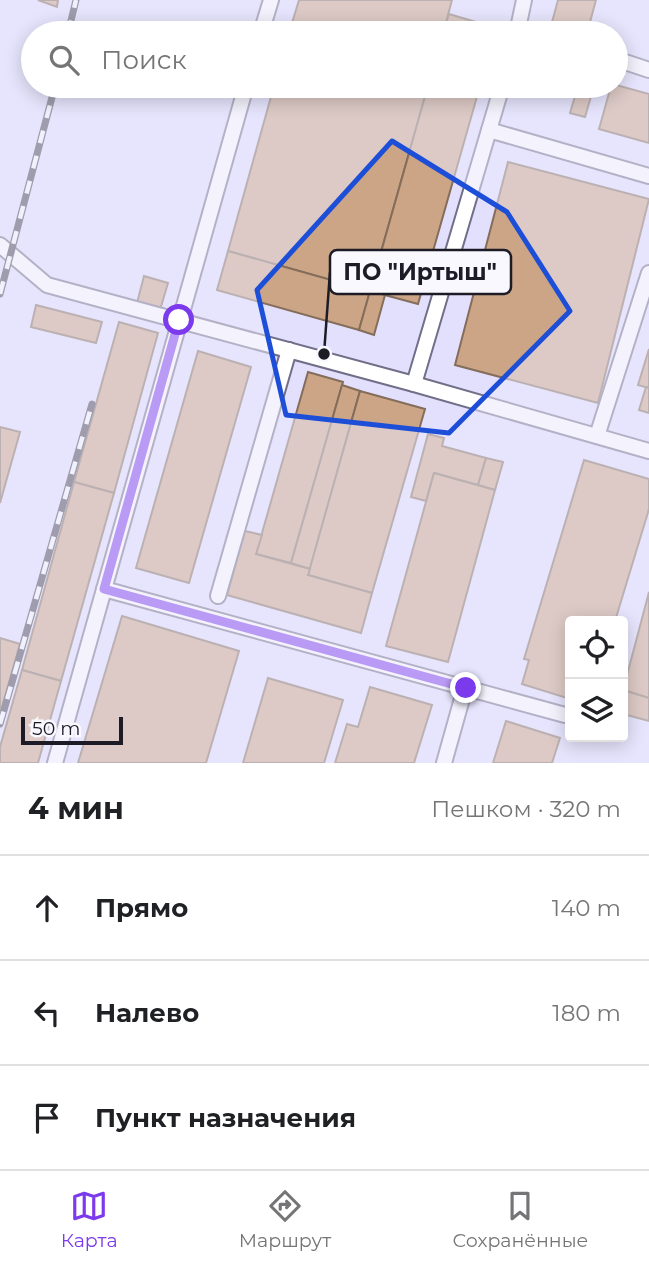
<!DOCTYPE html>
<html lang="ru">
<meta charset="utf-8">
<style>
body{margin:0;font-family:Montserrat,sans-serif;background:#f2f2f2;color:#202124}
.controls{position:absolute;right:21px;bottom:21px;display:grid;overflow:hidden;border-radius:7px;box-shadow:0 4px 18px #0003}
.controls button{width:63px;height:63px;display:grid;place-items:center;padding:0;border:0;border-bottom:2px solid #e0e0e0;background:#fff;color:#202124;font:35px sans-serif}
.scale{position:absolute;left:21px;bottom:18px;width:102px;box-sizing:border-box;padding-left:7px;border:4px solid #1d1b26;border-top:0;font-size:19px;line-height:24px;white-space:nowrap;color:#1d1b26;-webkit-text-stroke:5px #f8f8fe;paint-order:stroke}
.stop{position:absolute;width:21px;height:21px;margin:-16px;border:5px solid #7c3aed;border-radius:50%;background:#fff}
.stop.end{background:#7c3aed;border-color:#fff;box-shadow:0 2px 7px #0008}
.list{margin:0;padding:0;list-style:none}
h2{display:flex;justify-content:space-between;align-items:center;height:91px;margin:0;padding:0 28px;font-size:30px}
h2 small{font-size:23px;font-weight:400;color:#757577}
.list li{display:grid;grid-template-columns:46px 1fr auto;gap:21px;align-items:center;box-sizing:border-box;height:105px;padding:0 28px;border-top:2px solid #e0e0e0}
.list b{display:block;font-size:26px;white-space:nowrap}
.list em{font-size:23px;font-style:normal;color:#757577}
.icon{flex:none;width:38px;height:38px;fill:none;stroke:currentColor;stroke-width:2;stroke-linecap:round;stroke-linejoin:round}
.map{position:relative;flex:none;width:649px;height:763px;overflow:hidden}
.search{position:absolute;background:#fff;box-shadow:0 4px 18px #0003;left:21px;right:21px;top:21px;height:77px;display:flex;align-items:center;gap:18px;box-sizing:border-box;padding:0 24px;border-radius:38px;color:#757577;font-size:26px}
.sheet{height:406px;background:#fff}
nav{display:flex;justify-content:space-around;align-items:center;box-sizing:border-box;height:98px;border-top:2px solid #e0e0e0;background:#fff;font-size:19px;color:#757577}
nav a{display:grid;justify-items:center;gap:4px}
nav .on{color:#7c3aed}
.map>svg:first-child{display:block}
.built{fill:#e3e0fe;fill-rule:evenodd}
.building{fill:#cca586;stroke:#846d5a;stroke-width:2}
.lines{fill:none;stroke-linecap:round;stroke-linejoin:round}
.minor-casing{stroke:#716e88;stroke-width:18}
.minor{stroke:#fff;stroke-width:14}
.rail-casing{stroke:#44424e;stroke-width:7}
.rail{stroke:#f8f8fe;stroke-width:4.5;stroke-dasharray:13;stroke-linecap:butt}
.route{stroke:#7c3aed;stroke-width:9}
.marked{fill:none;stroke:#1d4ed8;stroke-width:5;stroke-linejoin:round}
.leader{fill:none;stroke:#1d1b26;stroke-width:2.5}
.callout-dot{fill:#1d1b26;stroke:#f8f8fe;stroke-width:2.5}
.callout{fill:#f8f8fe;stroke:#1d1b26;stroke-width:2.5}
.callout-label{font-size:23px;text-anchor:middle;font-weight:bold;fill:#1d1b26}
</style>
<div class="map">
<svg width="649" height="763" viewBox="0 0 649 763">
<rect width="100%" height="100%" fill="#ebe9fb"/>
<!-- built -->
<path class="built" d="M 0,0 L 649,0 L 649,763 L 0,763 ZM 33,33 L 616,33 L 616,86 L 33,86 ZM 570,621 L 623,621 L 623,737 L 570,737 Z"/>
<!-- building -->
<g class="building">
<polygon points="38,0 58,0 57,7"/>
<polygon points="299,0 452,0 443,33 289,33"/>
<polygon points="558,0 596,0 587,33 551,26"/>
<polygon points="449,14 496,28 495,33 443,33"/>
<polygon points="616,85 649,94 649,143 599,129 611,86"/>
<polygon points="274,86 428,86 370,291 228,251"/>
<polygon points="428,86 480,86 418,304 370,291"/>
<polygon points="578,86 594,86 585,117 570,113"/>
<polygon points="508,162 649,199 598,403 455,365"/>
<polygon points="228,251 370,291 359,330 217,290"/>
<polygon points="144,276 168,283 160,310 137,303"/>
<polygon points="370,291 385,295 374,335 359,330"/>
<polygon points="36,305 102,322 96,343 31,327"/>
<polygon points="119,322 158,333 114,493 74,482"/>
<polygon points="649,349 649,388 638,385"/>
<polygon points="198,351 251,367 189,583 136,568"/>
<polygon points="308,372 343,382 291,563 256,554"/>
<polygon points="342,385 360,391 310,569 291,563"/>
<polygon points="646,387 649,388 649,413 639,410"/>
<polygon points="360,391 425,409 372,593 308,575"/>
<polygon points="0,427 20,432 0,503"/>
<polygon points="428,434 444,438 442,446 486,458 478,485 434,473 426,501 411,497"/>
<polygon points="486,458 503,462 495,490 478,485"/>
<polygon points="584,460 649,479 649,509 615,621 570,621 570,699 522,684 529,660 524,659"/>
<polygon points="434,473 495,490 448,662 386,646"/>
<polygon points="74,482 114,493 61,681 22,670"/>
<polygon points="245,531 262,535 256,554 310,569 308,575 372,593 361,633 227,595"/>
<polygon points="649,592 649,698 623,690"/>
<polygon points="122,616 239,651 206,763 78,763"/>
<polygon points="0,638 20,644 0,714"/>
<polygon points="22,670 61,681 38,763 0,763 0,747"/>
<polygon points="268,678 343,700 324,763 243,763"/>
<polygon points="370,687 432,705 414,763 335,763 347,724 358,727"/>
<polygon points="623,690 649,698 649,721 623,714"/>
<polygon points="506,721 560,738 552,763 493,763"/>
</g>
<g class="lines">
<defs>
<g id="minor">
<polyline points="261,33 271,0"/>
<polyline points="517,33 524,0"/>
<polyline points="616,59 649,70"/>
<polyline points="489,130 649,176"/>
<polyline points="0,245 47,285 414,384 502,86"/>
<polyline points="414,384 649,451"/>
<polyline points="597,436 649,273"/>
<polyline points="104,589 565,715"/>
<polyline points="218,596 289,350"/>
<polyline points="55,763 246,86"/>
<polyline points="444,763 465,688"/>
</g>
</defs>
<!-- minor casing -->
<use href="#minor" class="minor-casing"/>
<!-- minor -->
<use href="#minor" class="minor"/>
<defs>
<g id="rail">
<polyline points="68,33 76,0"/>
<polyline points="0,294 55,86"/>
<polyline points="0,724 92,404"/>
</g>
</defs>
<!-- rail casing -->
<use href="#rail" class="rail-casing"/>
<!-- rail -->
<use href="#rail" class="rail"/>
</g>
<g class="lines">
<!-- route -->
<polyline class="route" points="179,320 104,589 466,688"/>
</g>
<!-- marked area -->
<path d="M0 0H649V763H0ZM 392,141 L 507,212 L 570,311 L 449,433 L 286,415 L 257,290 Z" fill="#ebe9fb" fill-opacity=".55" fill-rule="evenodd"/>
<path class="marked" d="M 392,141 L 507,212 L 570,311 L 449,433 L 286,415 L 257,290 Z"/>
<!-- callouts -->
<path class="leader" d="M324 354L330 272"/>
<circle class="callout-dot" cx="324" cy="354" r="7"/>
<rect class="callout" x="330" y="250" width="181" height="44" rx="7"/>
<g class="callout-label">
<text x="420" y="280">ПО "Иртыш"</text>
</g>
</svg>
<div class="controls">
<button><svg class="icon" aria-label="locate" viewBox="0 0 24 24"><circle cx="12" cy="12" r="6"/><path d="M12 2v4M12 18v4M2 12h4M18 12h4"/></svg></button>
<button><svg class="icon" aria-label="layers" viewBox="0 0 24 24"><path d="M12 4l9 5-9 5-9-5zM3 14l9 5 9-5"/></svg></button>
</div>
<div class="scale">50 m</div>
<div class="stop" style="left:179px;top:320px"></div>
<div class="stop end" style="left:466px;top:688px"></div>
<div class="search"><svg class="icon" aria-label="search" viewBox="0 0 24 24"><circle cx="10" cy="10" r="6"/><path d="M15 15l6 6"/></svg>Поиск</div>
</div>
<section class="sheet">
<h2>4 мин<small>Пешком · 320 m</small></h2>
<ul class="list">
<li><svg class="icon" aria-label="ahead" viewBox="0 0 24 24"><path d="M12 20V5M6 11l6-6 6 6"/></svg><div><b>Прямо</b></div><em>140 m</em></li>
<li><svg class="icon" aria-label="left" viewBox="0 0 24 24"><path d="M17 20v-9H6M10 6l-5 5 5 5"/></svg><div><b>Налево</b></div><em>180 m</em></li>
<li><svg class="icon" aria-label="arrive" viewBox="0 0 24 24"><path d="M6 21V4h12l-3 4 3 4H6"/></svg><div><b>Пункт назначения</b></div></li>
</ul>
</section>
<nav>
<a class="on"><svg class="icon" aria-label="map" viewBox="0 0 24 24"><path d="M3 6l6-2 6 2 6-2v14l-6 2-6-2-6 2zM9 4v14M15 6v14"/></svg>Карта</a>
<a><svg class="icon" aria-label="directions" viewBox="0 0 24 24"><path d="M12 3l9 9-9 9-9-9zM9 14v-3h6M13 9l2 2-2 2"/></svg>Маршрут</a>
<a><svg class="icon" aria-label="saved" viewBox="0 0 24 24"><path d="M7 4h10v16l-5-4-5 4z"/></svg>Сохранённые</a>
</nav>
